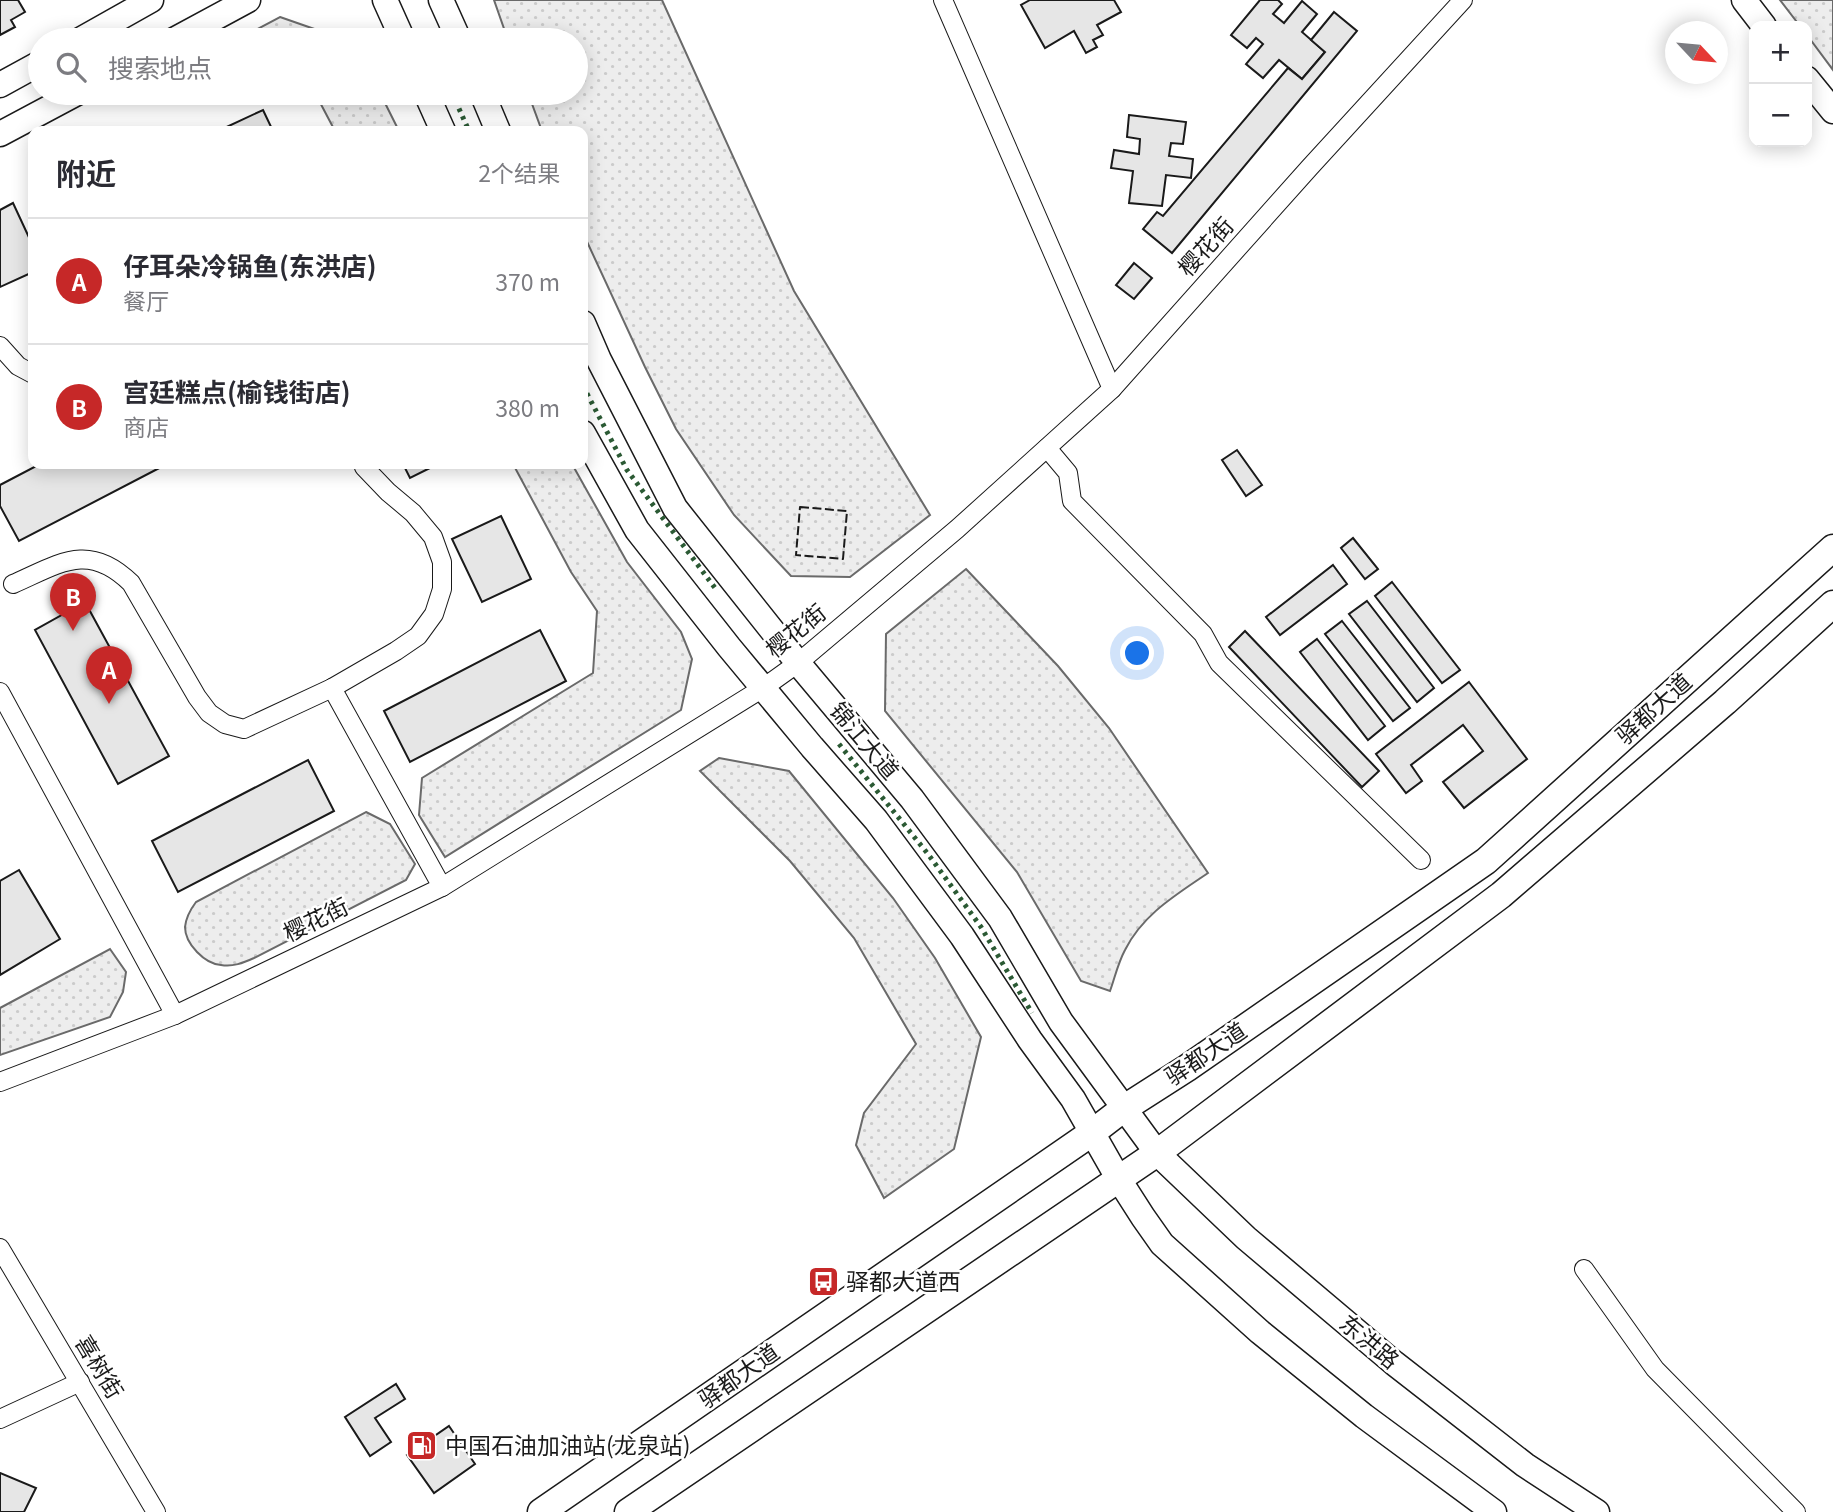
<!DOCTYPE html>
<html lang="zh">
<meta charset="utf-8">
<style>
body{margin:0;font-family:Georgia,"Noto Sans SC",serif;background:#f2f2f3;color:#2b2b33}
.controls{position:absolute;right:21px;top:21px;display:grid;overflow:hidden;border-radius:14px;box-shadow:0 4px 18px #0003}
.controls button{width:63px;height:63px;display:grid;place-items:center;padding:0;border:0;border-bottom:2px solid #e1e1e2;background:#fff;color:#2b2b33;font:35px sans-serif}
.compass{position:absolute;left:1665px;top:21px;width:63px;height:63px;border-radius:50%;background:#fff;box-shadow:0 4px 18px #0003;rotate:116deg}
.you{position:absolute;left:1138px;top:654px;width:24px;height:24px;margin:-18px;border:5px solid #fff;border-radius:50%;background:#1a73e8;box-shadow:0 0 0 10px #1a73e833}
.badge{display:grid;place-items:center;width:46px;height:46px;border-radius:50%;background:#c62828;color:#fff;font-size:23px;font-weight:700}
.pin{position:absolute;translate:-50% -58px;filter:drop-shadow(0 2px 4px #0008)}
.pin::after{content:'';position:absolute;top:37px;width:24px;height:21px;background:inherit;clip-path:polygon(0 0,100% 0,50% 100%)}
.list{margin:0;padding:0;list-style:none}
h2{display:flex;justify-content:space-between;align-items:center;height:91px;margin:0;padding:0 28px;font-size:30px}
h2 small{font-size:23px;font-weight:400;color:#7c7c81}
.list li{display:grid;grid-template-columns:46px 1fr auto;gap:21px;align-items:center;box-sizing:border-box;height:126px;padding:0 28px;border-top:2px solid #e1e1e2}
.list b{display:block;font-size:26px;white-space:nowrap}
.list p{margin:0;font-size:23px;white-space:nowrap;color:#7c7c81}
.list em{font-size:23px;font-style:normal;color:#7c7c81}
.icon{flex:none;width:38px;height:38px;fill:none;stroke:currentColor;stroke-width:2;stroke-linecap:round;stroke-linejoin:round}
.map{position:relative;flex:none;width:1833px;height:1512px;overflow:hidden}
.search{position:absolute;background:#fff;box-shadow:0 4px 18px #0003;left:28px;top:28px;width:560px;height:77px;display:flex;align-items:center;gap:18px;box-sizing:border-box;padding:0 24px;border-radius:38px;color:#7c7c81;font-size:26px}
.panel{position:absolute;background:#fff;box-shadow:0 4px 18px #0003;left:28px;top:126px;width:560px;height:343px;border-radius:14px}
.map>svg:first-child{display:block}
.grass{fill:url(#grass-dots);stroke:#6a6a6a;stroke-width:2}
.building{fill:#e6e6e6;stroke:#1a1a1a;stroke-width:2}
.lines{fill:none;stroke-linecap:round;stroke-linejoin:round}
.street-casing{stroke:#1a1a1a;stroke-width:20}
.secondary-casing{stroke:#1a1a1a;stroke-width:27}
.primary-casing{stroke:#1a1a1a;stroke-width:29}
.street{stroke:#fff;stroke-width:18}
.secondary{stroke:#fff;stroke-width:24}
.primary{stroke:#fff;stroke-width:26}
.hedge{stroke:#2b5a34;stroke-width:5;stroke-dasharray:3.5 5;stroke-linecap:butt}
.fence{stroke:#1a1a1a;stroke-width:2;stroke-dasharray:9 3.5;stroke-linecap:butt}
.labels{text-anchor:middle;stroke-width:5;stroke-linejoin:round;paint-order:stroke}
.street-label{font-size:23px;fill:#1a1a1a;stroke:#fff}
.poi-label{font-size:23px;fill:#1a1a1a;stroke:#fff;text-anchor:start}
</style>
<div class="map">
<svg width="1833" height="1512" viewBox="0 0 1833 1512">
<defs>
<pattern id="grass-dots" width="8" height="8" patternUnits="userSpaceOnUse" patternTransform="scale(1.75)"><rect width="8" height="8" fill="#ededed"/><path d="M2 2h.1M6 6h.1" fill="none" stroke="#cbcbcb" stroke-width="1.8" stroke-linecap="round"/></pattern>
</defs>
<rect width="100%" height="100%" fill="#fff"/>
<!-- grass -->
<g class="grass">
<polygon points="494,0 662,0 794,291 930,515 850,577 791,576 734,515 676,429 645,367 583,233 583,131 542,131 528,93 576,93 576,40 508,40"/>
<polygon points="1780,0 1833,0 1833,70 1807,35 1807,26 1800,26"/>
<polygon points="280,17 346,40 237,40"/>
<polygon points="315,93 380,93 399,131 335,131"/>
<polygon points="513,464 572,464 627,562 681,632 692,659 681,710 445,857 419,815 422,778 593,673 597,611 571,572"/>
<path d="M 966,569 L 1058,666 L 1109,728 L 1208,873 C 1176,895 1143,914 1125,950 C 1118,963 1115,977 1110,991 L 1081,981 L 1017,872 L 885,711 L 886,634 Z"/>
<polygon points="719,758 789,771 893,898 935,958 981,1037 954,1149 884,1198 856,1145 864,1113 916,1044 854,938 790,861 700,771"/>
<path d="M 366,812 L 390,824 L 415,864 L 406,880 L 254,958 C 243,963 233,967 221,965 C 205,964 185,944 185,927 C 186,917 190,910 196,902 Z"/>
<polygon points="110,949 126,972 123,992 110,1017 0,1055 0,1008"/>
</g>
<!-- building -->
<g class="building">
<polygon points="0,0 18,0 25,12 11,20 15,27 0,35"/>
<polygon points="1030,0 1114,0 1121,12 1097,25 1103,35 1093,40 1097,47 1086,53 1074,31 1045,48 1021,5"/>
<polygon points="1260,0 1278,0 1282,4 1273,14 1284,23 1302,1 1317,14 1302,32 1325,52 1302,79 1279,60 1263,78 1246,64 1263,44 1256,38 1247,48 1231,35"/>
<polygon points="1334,12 1357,31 1172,253 1143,229 1157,212 1163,216 1288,68 1302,79 1325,52 1311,40"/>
<polygon points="263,110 273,131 218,131"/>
<polygon points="1129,115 1186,122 1183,144 1171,143 1169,156 1193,159 1191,178 1166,175 1162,206 1129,203 1133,171 1111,168 1114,150 1139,154 1140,139 1127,137"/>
<polygon points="13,203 33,246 33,272 0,287 0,210"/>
<polygon points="1134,263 1152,278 1134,299 1116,285"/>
<polygon points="1237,450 1262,485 1246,496 1222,460"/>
<polygon points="40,464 167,464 19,541 0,506 0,485"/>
<polygon points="403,464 438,464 410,478"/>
<polygon points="501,516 531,579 482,602 452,539"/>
<polygon points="1353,538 1378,569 1365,579 1341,548"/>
<polygon points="1333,565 1347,584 1280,635 1266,617"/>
<polygon points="1392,582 1460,670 1442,683 1375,596"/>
<polygon points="1367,601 1434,688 1417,702 1349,614"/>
<polygon points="85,602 169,756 118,784 35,630"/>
<polygon points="1342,621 1410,708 1393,721 1325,634"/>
<polygon points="540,630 566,681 410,762 384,711"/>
<polygon points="1245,631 1379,771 1362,787 1229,647"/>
<polygon points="1317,639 1385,726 1368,740 1300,652"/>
<polygon points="1469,682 1527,759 1464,808 1443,782 1483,751 1463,725 1411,765 1422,781 1406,793 1376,754"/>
<polygon points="308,760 334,811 178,892 152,841"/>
<polygon points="19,870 60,939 0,975 0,881"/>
<polygon points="396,1384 405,1399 375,1418 391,1442 370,1456 345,1417"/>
<polygon points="449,1426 475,1464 434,1493 407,1455"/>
<polygon points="0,1473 36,1488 24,1512 0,1512"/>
</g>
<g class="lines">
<defs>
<g id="street">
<polyline points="943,0 1112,389"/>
<polyline points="0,346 18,366 33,374"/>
<polyline points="1047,448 1068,473 1072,501 1203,634 1219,663 1421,860"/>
<path d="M 13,584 C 59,564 88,541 131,583 L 197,697 L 209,713 L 225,724 L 244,729 L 332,688 L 396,651 L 418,636 L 434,614 L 442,589 L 442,562 L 433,537 L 413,513 L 388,492 L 364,467 L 363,464"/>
<polyline points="332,688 442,887"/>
<polyline points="0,692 175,1015"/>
<polyline points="0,1082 175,1015 442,887 763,688 798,663 957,529 1112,389 1310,167 1463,0"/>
<polyline points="0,1248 156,1512"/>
<polyline points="1584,1269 1655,1369 1796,1512"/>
<polyline points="0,1419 80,1382"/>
</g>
<g id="secondary">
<polyline points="385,0 403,40"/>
<polyline points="441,0 459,40"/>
<polyline points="1744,0 1764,26"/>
<polyline points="80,40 151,0"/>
<polyline points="174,40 248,0"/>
<polyline points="1807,79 1833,111"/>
<polyline points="0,85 40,63"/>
<polyline points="426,93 443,131"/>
<polyline points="482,93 498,131"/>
<polyline points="0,134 77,93"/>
<polyline points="583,323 599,360 675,508 798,663 912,799 1000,918 1061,1022 1157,1153 1246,1238 1394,1363 1525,1465 1597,1512"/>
<polyline points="583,433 637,530 729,647 812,747 876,820 962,936 1030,1040 1073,1099 1118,1178 1143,1217 1162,1244 1260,1332 1364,1416 1494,1512"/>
</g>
<g id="primary">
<polyline points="541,1512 1093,1132 1123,1109 1187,1068 1486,861 1833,548"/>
<polyline points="628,1512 1157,1153 1501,895 1725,702 1833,604"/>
</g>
</defs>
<!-- street casing -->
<use href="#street" class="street-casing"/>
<!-- secondary casing -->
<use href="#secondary" class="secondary-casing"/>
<!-- primary casing -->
<use href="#primary" class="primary-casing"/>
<!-- street -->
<use href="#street" class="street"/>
<!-- secondary -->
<use href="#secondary" class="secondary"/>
<!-- primary -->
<use href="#primary" class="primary"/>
<!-- hedge -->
<g class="hedge">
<polyline points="424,30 428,40"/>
<polyline points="452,93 469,131"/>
<polyline points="583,386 627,470 715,588"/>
<polyline points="839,744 928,854 981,927 1032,1013"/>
</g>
<!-- fence -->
<polygon class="fence" points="800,507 847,511 843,559 796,555"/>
</g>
<!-- icons -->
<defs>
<symbol id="bus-square" viewBox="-11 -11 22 22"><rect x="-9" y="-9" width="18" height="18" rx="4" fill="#c62828" stroke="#fff"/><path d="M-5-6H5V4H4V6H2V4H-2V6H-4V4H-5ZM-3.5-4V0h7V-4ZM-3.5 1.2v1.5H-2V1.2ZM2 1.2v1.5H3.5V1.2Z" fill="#fff"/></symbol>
<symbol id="fuel-square" viewBox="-11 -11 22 22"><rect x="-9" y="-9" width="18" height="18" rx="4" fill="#c62828" stroke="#fff"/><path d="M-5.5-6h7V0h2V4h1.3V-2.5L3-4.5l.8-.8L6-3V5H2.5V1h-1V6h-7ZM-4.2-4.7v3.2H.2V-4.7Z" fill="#fff"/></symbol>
</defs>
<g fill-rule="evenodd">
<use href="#bus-square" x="806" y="1264" width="35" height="35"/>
<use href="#fuel-square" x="404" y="1428" width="35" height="35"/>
</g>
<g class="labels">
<!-- street labels -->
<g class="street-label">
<text transform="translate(1206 247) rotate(-48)" y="8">樱花街</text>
<text transform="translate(796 631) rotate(-39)" y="8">樱花街</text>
<text transform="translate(1654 709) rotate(-42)" y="8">驿都大道</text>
<text transform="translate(864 741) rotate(50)" y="8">锦江大道</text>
<text transform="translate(316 920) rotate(-26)" y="8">樱花街</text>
<text transform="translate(1206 1054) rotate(-34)" y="8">驿都大道</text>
<text transform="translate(1369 1342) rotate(40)" y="8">东洪路</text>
<text transform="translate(99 1367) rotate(59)" y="8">喜树街</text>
<text transform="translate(739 1376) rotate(-35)" y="8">驿都大道</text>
</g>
<!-- poi labels -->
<g class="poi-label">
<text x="846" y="1290">驿都大道西</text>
<text x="445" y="1454">中国石油加油站(龙泉站)</text>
</g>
</g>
</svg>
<div class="controls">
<button>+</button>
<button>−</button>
</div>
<svg class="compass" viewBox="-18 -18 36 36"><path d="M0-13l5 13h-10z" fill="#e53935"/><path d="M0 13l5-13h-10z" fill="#7c7c81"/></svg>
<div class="you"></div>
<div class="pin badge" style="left:109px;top:704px">A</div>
<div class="pin badge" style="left:73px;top:631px">B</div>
<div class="search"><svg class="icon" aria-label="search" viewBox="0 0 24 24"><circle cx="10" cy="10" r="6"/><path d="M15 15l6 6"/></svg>搜索地点</div>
<section class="panel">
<h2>附近<small>2个结果</small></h2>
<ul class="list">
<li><span class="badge">A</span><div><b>仔耳朵冷锅鱼(东洪店)</b><p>餐厅</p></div><em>370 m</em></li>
<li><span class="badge">B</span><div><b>宫廷糕点(榆钱街店)</b><p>商店</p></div><em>380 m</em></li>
</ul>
</section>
</div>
